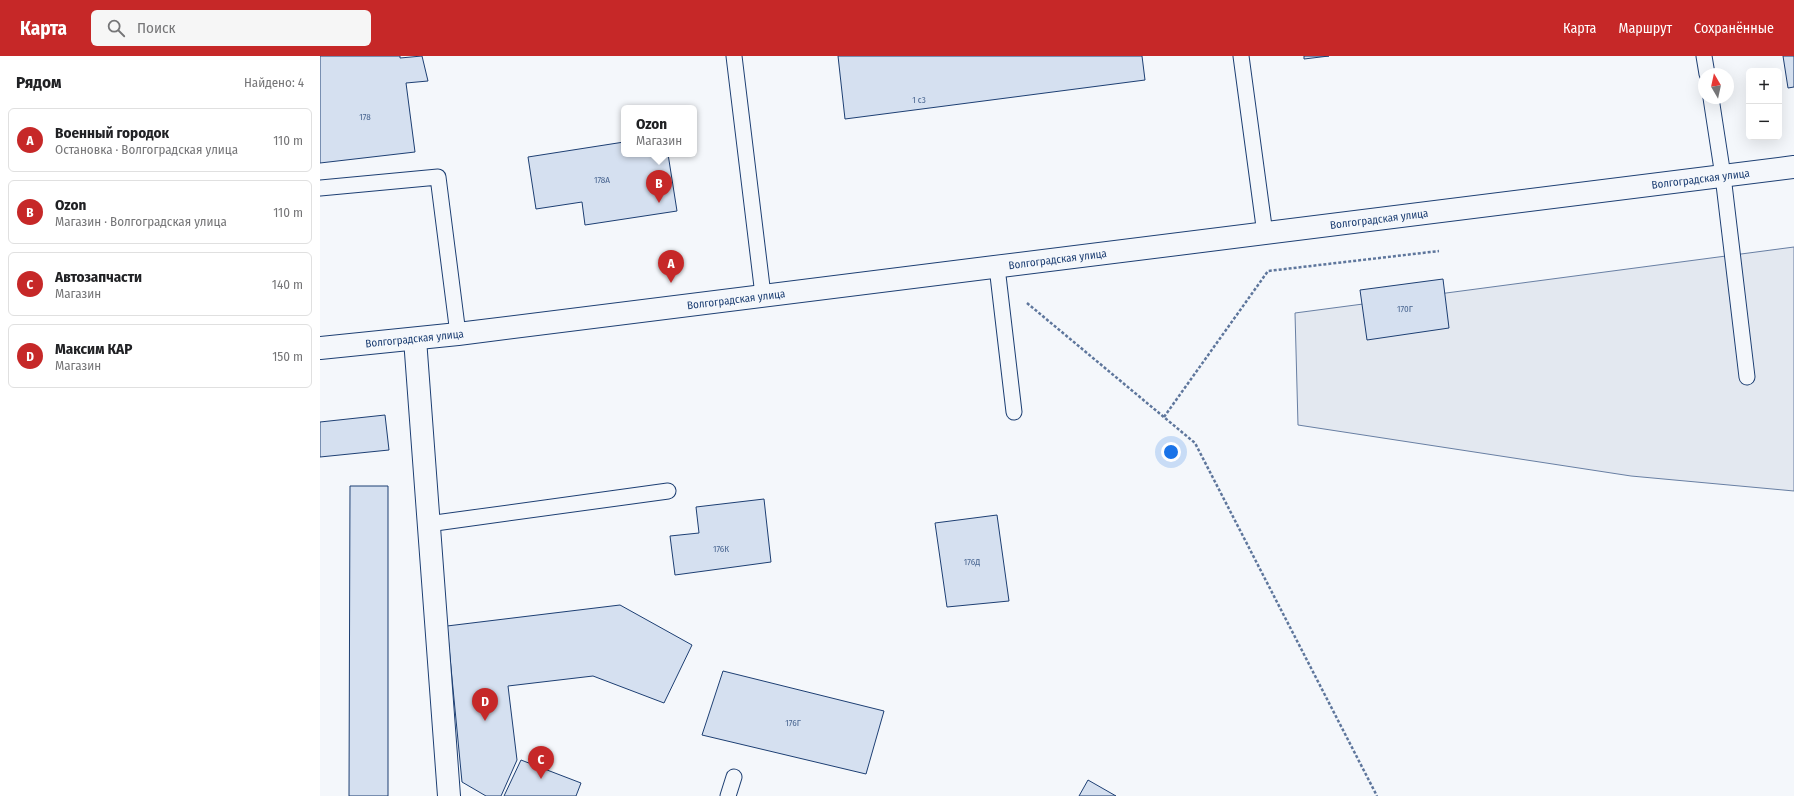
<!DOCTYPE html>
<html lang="ru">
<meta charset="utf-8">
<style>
body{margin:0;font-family:"Fira Sans Condensed",sans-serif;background:#f6f6f6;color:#202124}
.controls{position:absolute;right:12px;top:12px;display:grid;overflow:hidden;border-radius:6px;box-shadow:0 4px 16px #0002}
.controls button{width:36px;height:36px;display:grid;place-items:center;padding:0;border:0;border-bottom:1px solid #e0e0e0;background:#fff;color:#202124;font:20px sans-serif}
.compass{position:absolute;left:1378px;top:12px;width:36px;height:36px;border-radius:50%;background:#fff;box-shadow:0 4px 16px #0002;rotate:351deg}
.you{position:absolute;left:851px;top:396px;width:14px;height:14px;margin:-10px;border:3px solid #fff;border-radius:50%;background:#1a73e8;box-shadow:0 0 0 6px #1a73e833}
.badge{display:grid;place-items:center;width:26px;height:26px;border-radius:50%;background:#c62828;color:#fff;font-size:13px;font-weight:700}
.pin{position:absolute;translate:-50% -33px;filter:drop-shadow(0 1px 2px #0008)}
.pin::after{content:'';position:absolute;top:21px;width:14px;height:12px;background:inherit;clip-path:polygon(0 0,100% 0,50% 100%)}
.popup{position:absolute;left:301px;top:49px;width:76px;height:52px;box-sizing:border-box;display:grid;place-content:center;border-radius:6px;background:#fff;filter:drop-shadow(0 1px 3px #0005);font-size:13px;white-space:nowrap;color:#757577}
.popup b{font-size:15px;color:#202124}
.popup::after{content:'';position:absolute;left:50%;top:100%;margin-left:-8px;border:8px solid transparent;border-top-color:#fff}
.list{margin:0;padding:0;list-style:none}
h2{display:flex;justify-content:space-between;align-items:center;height:52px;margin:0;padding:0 16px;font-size:17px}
h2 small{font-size:13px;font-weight:400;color:#757577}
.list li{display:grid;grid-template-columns:26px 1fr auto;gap:12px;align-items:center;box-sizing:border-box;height:64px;margin:0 8px 8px;padding:0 8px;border:1px solid #e0e0e0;border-radius:6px}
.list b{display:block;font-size:15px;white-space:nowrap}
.list p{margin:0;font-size:13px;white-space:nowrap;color:#757577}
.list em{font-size:13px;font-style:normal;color:#757577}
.icon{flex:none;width:22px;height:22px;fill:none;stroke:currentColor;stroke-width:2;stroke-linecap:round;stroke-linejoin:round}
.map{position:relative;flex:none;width:1474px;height:740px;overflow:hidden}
header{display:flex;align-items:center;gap:24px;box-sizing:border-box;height:56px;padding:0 20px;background:#c62828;color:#fff}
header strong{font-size:19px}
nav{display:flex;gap:22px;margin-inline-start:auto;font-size:14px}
.search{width:280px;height:36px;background:#f6f6f6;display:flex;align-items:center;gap:10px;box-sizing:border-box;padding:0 14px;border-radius:6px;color:#757577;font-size:15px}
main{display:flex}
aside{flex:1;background:#fff}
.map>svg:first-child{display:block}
.parking{fill:#e3e8f0;stroke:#687fa3}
.building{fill:#d5e0f0;stroke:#1d3f73}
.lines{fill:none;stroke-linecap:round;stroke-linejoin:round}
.service-casing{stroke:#1d3f73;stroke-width:17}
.minor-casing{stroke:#1d3f73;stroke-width:24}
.path{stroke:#5e769c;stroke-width:2.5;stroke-dasharray:3 2;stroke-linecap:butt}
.service{stroke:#f4f7fb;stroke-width:15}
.minor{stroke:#f4f7fb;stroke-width:22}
.labels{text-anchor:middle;stroke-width:3;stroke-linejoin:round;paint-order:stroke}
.number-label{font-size:9px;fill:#4b6792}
.street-label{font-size:11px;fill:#1d3f73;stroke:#f4f7fb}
</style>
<header>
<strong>Карта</strong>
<div class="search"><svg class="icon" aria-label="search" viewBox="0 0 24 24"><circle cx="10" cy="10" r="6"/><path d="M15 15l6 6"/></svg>Поиск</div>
<nav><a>Карта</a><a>Маршрут</a><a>Сохранённые</a></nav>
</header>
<main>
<aside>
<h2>Рядом<small>Найдено: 4</small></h2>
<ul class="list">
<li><span class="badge">A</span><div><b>Военный городок</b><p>Остановка · Волгоградская улица</p></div><em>110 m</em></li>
<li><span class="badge">B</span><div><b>Ozon</b><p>Магазин · Волгоградская улица</p></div><em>110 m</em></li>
<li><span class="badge">C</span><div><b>Автозапчасти</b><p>Магазин</p></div><em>140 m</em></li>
<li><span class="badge">D</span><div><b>Максим КАР</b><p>Магазин</p></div><em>150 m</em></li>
</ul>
</aside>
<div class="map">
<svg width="1474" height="740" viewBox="0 0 1474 740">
<rect width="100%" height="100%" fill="#f4f7fb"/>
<!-- parking -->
<polygon class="parking" points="1474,191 1474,435 1311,420 978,369 975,257"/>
<!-- building -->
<g class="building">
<polygon points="0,0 80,0 80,2 102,0 108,25 86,27 95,96 0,107"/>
<polygon points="518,0 822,0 825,24 525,63"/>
<polygon points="984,0 1009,0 984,3"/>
<polygon points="1463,0 1474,0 1474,31 1468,32"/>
<polygon points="304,86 304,98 348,98 357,155 265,169 262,146 216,153 208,101"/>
<polygon points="1123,223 1129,272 1047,284 1040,234"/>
<polygon points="65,359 69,394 0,401 0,366"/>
<polygon points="30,430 68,430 68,740 29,740"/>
<polygon points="444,443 451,506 355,519 350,480 379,477 376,451"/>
<polygon points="677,459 689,545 627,551 615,467"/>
<polygon points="300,549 372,589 344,647 273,620 188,630 197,704 181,740 166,740 142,726 127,570"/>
<polygon points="403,615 564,655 546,718 382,679"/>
<polygon points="201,704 261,727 256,740 184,740"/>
<polygon points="768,724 796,740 759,740"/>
</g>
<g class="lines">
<defs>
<g id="service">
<polyline points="414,0 443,239"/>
<polyline points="921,0 945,178"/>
<polyline points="1384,0 1387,18"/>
<polyline points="1391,42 1403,120 1427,321"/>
<polyline points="0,132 118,121 138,278"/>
<polyline points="677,211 694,356"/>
<polyline points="108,468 348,435"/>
<polyline points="408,740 414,721"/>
</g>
<g id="minor">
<polyline points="95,283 129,740"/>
<path id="s1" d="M 0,292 L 138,278 L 1474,111"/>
</g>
</defs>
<!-- service casing -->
<use href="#service" class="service-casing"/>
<!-- minor casing -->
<use href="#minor" class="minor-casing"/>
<!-- path -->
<g class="path">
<polyline points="707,247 875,387 1057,740"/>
<polyline points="844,361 948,215 1119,195"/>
</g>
<!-- service -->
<use href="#service" class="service"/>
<!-- minor -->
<use href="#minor" class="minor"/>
</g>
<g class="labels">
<!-- number labels -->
<g class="number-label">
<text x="599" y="47">1 с3</text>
<text x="45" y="64">178</text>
<text x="282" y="127">178А</text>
<text x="1085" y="256">170Г</text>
<text x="401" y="496">176К</text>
<text x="652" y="509">176Д</text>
<text x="473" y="670">176Г</text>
</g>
<!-- street labels -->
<g class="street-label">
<text dy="4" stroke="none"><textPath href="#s1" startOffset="1391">Волгоградская улица</textPath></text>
<text dy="4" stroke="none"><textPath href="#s1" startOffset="1067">Волгоградская улица</textPath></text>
<text dy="4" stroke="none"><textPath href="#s1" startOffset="743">Волгоградская улица</textPath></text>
<text dy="4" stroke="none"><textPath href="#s1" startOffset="419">Волгоградская улица</textPath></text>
<text dy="4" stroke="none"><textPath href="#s1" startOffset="95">Волгоградская улица</textPath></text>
</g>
</g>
</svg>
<div class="controls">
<button>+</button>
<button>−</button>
</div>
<svg class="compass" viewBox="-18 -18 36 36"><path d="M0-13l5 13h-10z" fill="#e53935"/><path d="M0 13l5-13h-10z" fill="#757577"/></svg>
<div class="you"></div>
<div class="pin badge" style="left:351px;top:227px">A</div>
<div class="pin badge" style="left:339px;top:147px">B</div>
<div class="popup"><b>Ozon</b>Магазин</div>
<div class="pin badge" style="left:221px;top:723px">C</div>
<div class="pin badge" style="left:165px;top:665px">D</div>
</div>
</main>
